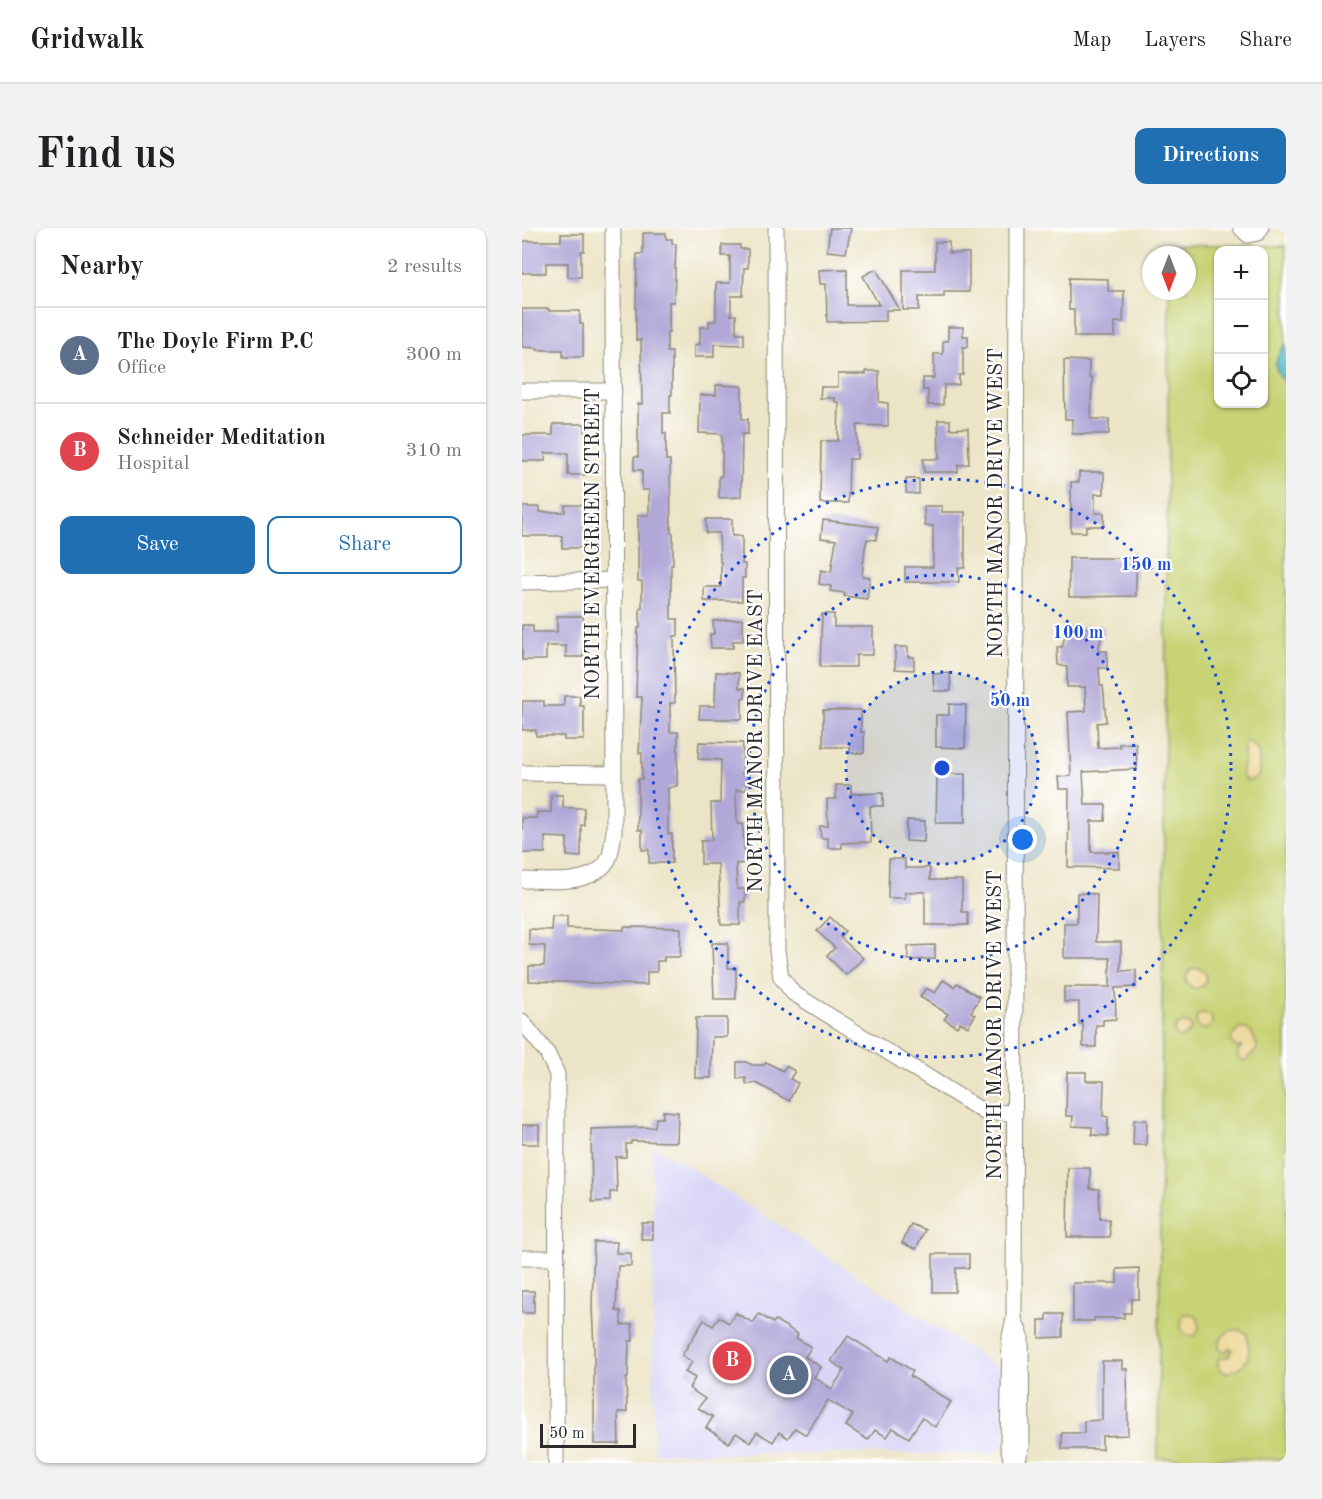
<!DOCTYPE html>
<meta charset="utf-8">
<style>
body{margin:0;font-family:"Old Standard TT",serif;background:#f2f2f2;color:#202124}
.controls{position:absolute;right:18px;top:18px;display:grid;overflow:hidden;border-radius:12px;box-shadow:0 2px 4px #0004}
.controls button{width:54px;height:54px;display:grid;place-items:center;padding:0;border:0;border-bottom:2px solid #e0e0e0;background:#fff;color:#202124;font:30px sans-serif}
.compass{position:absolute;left:620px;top:18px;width:54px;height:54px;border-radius:50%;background:#fff;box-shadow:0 2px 4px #0004;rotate:180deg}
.scale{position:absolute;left:18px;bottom:15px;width:96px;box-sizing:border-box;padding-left:6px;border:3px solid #2b2b2b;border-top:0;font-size:16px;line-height:21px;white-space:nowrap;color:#2b2b2b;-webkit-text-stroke:4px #fff;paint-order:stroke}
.you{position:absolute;left:501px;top:612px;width:21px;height:21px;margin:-15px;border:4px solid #fff;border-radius:50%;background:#1a73e8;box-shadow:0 0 0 9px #1a73e833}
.badge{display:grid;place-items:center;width:39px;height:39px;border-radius:50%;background:#1f6fb2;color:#fff;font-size:20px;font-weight:700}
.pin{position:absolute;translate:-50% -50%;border:3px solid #fff;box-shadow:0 2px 6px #0006}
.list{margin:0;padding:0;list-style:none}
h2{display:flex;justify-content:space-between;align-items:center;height:78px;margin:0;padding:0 24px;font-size:26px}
h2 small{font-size:20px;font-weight:400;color:#757577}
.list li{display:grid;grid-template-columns:39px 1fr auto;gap:18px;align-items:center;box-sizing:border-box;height:96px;padding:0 24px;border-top:2px solid #e0e0e0}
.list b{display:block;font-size:22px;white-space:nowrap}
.list p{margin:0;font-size:20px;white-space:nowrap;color:#757577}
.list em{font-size:20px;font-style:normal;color:#757577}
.actions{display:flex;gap:12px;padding:18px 24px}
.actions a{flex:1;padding:14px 0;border:2px solid #1f6fb2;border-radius:12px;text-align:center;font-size:21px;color:#1f6fb2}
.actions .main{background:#1f6fb2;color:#fff}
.icon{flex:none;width:33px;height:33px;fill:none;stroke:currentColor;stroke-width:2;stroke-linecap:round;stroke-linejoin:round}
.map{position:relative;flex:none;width:764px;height:1235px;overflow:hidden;border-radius:12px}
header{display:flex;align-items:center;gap:36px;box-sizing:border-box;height:84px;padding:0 30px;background:#fff;border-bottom:2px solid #e0e0e0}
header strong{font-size:28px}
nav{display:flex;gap:33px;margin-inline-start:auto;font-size:21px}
.intro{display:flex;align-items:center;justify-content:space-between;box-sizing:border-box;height:144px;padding:0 36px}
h1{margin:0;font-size:42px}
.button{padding:15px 27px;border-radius:12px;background:#1f6fb2;color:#fff;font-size:21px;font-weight:700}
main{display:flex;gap:36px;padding:0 36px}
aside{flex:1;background:#fff;border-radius:12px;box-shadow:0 2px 4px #0004}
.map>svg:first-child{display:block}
.built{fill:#d9d6f7}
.green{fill:#c7d375;stroke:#797f50;stroke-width:1.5;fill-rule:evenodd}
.sand{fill:#eeda9e;stroke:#8c8264;stroke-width:1.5}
.water{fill:#46b4c1;stroke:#387076;stroke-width:1.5}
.building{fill:#b1a8d8}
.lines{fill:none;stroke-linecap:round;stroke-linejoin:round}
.street-casing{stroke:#8c8878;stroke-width:17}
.street{stroke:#fff;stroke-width:15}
.ring{fill:none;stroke:#1d4ed8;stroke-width:3;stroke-dasharray:3 6}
.labels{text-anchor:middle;stroke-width:4.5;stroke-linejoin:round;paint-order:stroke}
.street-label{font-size:21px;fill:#2b2b2b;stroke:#fff}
.centre{fill:#1d4ed8;stroke:#fff;stroke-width:3}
.ring-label{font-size:18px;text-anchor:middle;font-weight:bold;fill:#1d4ed8;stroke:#fff;stroke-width:4.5;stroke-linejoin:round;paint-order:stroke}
</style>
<header>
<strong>Gridwalk</strong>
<nav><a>Map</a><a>Layers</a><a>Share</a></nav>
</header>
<div class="intro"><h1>Find us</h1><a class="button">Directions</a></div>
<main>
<aside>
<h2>Nearby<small>2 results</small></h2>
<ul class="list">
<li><span class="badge" style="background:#5c6f8a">A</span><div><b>The Doyle Firm P.C</b><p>Office</p></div><em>300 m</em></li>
<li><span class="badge" style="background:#e0444e">B</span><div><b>Schneider Meditation</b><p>Hospital</p></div><em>310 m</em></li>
</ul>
<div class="actions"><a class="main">Save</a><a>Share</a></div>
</aside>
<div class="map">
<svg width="764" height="1235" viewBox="0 0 764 1235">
<rect width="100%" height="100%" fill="#fff"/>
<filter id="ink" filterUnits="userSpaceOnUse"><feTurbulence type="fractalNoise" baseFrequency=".0167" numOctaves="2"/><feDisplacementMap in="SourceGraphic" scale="12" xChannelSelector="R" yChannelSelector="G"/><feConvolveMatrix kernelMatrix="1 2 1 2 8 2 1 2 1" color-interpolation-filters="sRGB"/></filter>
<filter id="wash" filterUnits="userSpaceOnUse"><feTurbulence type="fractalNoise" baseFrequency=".008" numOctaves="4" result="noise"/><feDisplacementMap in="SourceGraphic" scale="24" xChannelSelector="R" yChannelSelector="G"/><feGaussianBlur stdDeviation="1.35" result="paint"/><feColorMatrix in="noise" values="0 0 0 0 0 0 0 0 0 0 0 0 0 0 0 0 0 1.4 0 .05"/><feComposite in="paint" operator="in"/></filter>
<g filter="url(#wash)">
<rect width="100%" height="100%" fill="#ece4c6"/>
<!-- built -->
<polygon class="built" points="130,917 169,940 483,1144 482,1219 470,1226 132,1225"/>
<!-- green -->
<path class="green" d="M 647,16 L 764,18 L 764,1231 L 636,1230 L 647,63 L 665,63 L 665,27 L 647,27 ZM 696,22 L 742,22 L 742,176 L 696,176 Z"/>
<!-- sand -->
<g class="sand">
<path d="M 725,513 C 741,522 737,530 737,547 L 731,552 L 724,553 C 717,545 720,542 722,534 C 723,525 720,521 725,513 Z"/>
<circle cx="674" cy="750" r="10"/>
<circle cx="682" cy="793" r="8"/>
<polygon points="661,794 668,796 669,801 665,807 659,810 654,808 652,804 654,798"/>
<path d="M 717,801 L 724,801 L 730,805 L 735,818 L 734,823 L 722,833 C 716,831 715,828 716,822 L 721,818 L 716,820 L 711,817 L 709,810 Z"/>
<polygon points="664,1086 670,1086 676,1090 677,1101 673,1108 664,1107 659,1101 660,1087"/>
<path d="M 709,1102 L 718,1102 L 725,1106 C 729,1129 728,1138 704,1145 L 697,1141 L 696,1133 L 698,1129 L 706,1129 L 711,1122 L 708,1120 L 704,1124 L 697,1121 C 697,1111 700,1108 709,1102 Z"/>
</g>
<!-- water -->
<path class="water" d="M 764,116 L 764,155 C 749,141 752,130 764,116 Z"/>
<g id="blocks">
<!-- building -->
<g class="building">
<polygon points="308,0 329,0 324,25 305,23"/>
<polygon points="121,5 144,5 144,11 150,11 150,16 154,16 152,74 147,74 147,104 145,104 145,124 150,124 150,167 148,167 148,185 141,185 141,205 144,205 144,232 148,232 149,305 151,305 151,337 149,337 149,391 156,391 156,408 152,408 153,475 148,475 148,504 156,504 155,558 146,560 146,606 150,606 150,635 127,635 127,622 120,622 120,602 116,602 116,551 120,551 120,525 117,525 120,469 114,469 116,400 118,400 118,380 120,380 120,353 116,353 116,287 127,287 127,262 120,262 120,242 112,242 112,229 116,229 116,176 120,176 119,112 114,112 114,79 115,26 121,26"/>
<polygon points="39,6 62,6 62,23 59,23 59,49 46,49 46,35 24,35 24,45 0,45 0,13 39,13"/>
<polygon points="413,14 427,14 427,25 447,25 447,64 422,64 422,69 397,69 397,82 381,82 381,42 413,42"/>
<polygon points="200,17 218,17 218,21 226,21 226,40 222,40 221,68 209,68 209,87 214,87 214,105 222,105 222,117 192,116 192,129 172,129 172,117 178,116 178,99 187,99 187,93 194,93 194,55 208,55 208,28 200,28"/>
<polygon points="325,41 325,77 357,77 341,48 354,41 378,82 364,82 364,93 305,94 304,56 298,56 297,42"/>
<polygon points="547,50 586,51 586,63 602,63 601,94 593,94 593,109 552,109 552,82 547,82"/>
<polygon points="0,81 27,81 27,83 58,83 58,96 61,96 61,129 41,129 41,122 15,122 15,120 0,119"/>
<polygon points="426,99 441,99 441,108 446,108 446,119 441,119 441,147 437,147 437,157 422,157 421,177 406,177 406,162 401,162 401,150 412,150 412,126 421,126 421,113 426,113"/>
<polygon points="542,132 567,133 567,150 570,150 569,191 587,191 587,206 550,206 550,191 543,191"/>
<polygon points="344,143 357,143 357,174 366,175 366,198 335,197 335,231 327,231 326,275 298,275 299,213 316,213 317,174 313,174 313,170 298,170 299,159 316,159 316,146 344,146"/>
<polygon points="194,157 220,158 220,191 226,191 226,206 220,206 219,269 197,270 197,248 200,248 200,206 177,205 178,167 194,167"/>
<polygon points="416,192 428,192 428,201 446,200 447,236 436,237 436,244 402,244 401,231 417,231"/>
<polygon points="31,196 63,196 63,247 46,247 46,225 23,225 23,233 0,233 0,207 31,207"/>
<polygon points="557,244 582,244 582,266 573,266 573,285 582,285 582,298 564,298 564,304 549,304 549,254 557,254"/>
<polygon points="384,251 397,251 397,266 384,265"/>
<polygon points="43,277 63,277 63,320 40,320 40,308 0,308 0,279 18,279 18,284 43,284"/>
<polygon points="402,278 420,278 420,284 443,284 443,340 436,340 437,354 383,354 383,339 411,339 411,298 403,298"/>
<polygon points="184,291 210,291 210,308 220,308 220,336 223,336 223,350 220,350 220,373 182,373 182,359 199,359 199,334 198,334 197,305 184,305"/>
<polygon points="301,292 356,299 354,312 345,311 343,320 340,348 348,349 345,371 322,368 323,365 308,363 309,358 297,356 299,342 309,344 314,312 299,310"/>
<polygon points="547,330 614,330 614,368 547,369"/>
<polygon points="300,386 312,386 312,399 351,399 351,427 334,427 334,439 298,439"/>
<polygon points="35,388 61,388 61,429 44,429 44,418 24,418 24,432 0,432 0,397 11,397 11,404 35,404"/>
<polygon points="221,391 221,413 211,413 211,420 189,420 188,406 192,406 191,393"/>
<polygon points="582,399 576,423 585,423 585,440 577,440 578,457 581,458 582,466 584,494 575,495 576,520 598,519 597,516 614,515 615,541 561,544 563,577 584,577 583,593 569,593 569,624 597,624 597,640 546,639 547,561 537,561 536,549 549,548 546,484 564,483 563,459 545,459 545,439 536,437 535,419 540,419 545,400"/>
<polygon points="373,419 386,419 386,429 392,429 392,442 373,441"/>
<polygon points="194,444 217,445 217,460 223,460 223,470 220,470 220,491 177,491 178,478 193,478"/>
<polygon points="428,445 429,463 412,463 411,446"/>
<polygon points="42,468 58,468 58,478 62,478 62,512 42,512 42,508 14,508 14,502 0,502 0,473 22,473 22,478 42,478"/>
<polygon points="427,476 444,477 443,520 414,519 414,487 427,487"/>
<polygon points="301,482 339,482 339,504 342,504 342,525 328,525 328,519 301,519"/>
<polygon points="177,514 221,515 220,546 225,546 224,562 214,562 215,596 221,596 222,622 226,622 226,635 214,636 215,661 223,661 223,674 218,674 218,697 199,697 196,636 179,636 179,613 190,612 189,575 198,575 199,532 176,531"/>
<polygon points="415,546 443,546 443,595 414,595"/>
<polygon points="314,557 329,557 329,566 361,565 361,578 348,578 349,614 320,615 320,620 306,620 306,610 299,610 298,598 306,598 305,571 314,571"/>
<polygon points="29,567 41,567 41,580 62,580 62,597 59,597 59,629 45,628 45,610 23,609 23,625 0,625 0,590 15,590 15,584 29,584"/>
<polygon points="385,592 403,593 402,614 384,613"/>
<polygon points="367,631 383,631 383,640 408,640 408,652 440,652 440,684 446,684 446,697 403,697 403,664 383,664 383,670 366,670"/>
<polygon points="555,665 575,666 574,714 599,714 599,743 614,742 614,759 593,760 594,791 581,792 581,797 574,797 574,819 561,819 561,796 557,796 557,774 542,774 542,759 588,759 588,730 542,730 542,695 555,695"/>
<polygon points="30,688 45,688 45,700 102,702 102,699 159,700 158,729 142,729 142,733 135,733 135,744 125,744 125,757 7,753 7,738 22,738 23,718 7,717 7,701 29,702"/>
<polygon points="308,689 323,703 318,709 341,730 324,747 305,728 313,720 295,703"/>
<polygon points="190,715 206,715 206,740 214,740 214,771 192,771"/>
<polygon points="413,717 413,731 386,732 386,718"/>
<polygon points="421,752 432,759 435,755 458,769 449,784 453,787 446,799 438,794 435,799 422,791 426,786 398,769 404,760 413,765"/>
<polygon points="174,790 205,790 205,809 190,809 189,850 173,850"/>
<polygon points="215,834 224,834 230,837 242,837 244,834 261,843 264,838 273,843 268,851 276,855 267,873 234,855 224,856 224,850 215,851"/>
<polygon points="545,844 564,844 564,853 582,853 581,888 586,889 586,908 570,907 570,899 550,898 551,888 544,888"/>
<polygon points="141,883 156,884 155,914 109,913 109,916 104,916 104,929 94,929 95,964 88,964 88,973 70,974 69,901 133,899 134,890 141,890"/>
<polygon points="612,892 625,892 624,917 611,917"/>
<rect x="0" y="897" width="17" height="19"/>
<polygon points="546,940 568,940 568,961 577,961 578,991 587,991 588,1009 545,1009"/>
<polygon points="120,995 131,995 131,1011 119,1011"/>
<polygon points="389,996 403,1002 394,1021 380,1015"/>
<polygon points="72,1014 95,1014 94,1025 109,1025 109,1038 96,1038 94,1083 99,1083 99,1097 110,1096 111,1113 107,1113 106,1150 104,1150 105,1184 96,1184 97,1216 72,1216 72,1120 70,1079"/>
<polygon points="411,1026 447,1026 447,1040 434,1040 433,1064 411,1064"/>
<polygon points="617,1040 617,1071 609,1071 609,1085 602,1085 602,1090 572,1090 572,1093 551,1093 551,1055 595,1055 595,1041"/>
<rect x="0" y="1063" width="12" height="22"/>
<polygon points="214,1085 231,1095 237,1086 251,1095 253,1092 276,1106 274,1110 289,1119 283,1129 299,1139 292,1149 310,1161 322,1142 309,1133 326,1108 366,1133 369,1129 391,1143 388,1148 429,1174 413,1199 400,1190 387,1210 371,1200 365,1209 353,1202 346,1212 324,1198 331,1187 306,1172 284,1207 273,1200 266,1210 257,1204 251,1214 235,1204 228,1214 214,1205 207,1215 184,1200 191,1189 176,1180 183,1171 167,1160 173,1150 163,1144 170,1134 160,1127 182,1092 191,1098 197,1089 207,1095"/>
<polygon points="525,1086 541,1086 541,1109 517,1110 517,1092 525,1092"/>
<polygon points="580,1133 600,1133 600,1141 605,1141 606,1207 580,1208 580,1221 540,1221 540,1205 562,1205 562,1193 580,1192"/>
</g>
</g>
</g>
<g filter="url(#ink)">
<use href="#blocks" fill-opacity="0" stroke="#8c8878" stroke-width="1.5"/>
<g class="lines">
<defs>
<g id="street">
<polyline points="254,0 255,723 259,749 271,765 462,884 493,885"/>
<polyline points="719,0 726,7 736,5 739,0"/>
<polyline points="0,163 92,163"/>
<polyline points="0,354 92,352"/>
<polyline points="0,545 91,546"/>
<path d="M 0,652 C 26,652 70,659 86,632 C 90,625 90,613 92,604 L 91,0"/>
<polyline points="0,793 25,825 35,846 34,1235"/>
<polyline points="0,1030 35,1030"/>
<polyline points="492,1091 499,1108 500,1218 495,1235"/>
<polyline points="490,1235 486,1218 488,1108 492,1091 495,0"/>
</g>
</defs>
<!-- street casing -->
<use href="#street" class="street-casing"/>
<!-- street -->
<use href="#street" class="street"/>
</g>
</g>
<!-- distance rings -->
<circle cx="420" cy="540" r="96" fill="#1d4ed8" fill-opacity=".12"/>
<g class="ring">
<circle cx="420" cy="540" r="96"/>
<circle cx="420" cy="540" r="193"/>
<circle cx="420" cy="540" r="289"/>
</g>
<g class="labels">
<!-- street labels -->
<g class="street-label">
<text transform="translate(473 275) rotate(-90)" y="7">NORTH MANOR DRIVE WEST</text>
<text transform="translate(70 316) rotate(-90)" y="7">NORTH EVERGREEN STREET</text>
<text transform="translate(233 513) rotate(-90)" y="7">NORTH MANOR DRIVE EAST</text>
<text transform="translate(472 797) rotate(-90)" y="7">NORTH MANOR DRIVE WEST</text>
</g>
</g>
<circle cx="420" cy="540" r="9" class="centre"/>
<g class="ring-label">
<text x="624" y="342">150 m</text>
<text x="556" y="410">100 m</text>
<text x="488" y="478">50 m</text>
</g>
</svg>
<div class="controls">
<button>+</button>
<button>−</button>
<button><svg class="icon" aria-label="locate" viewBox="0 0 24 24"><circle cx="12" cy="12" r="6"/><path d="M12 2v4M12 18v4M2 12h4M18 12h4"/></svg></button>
</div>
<svg class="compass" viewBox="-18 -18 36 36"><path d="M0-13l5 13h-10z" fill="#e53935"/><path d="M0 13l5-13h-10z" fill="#757577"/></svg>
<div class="scale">50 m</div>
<div class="you"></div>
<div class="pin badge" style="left:267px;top:1147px;background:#5c6f8a">A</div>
<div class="pin badge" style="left:210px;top:1133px;background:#e0444e">B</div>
</div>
</main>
